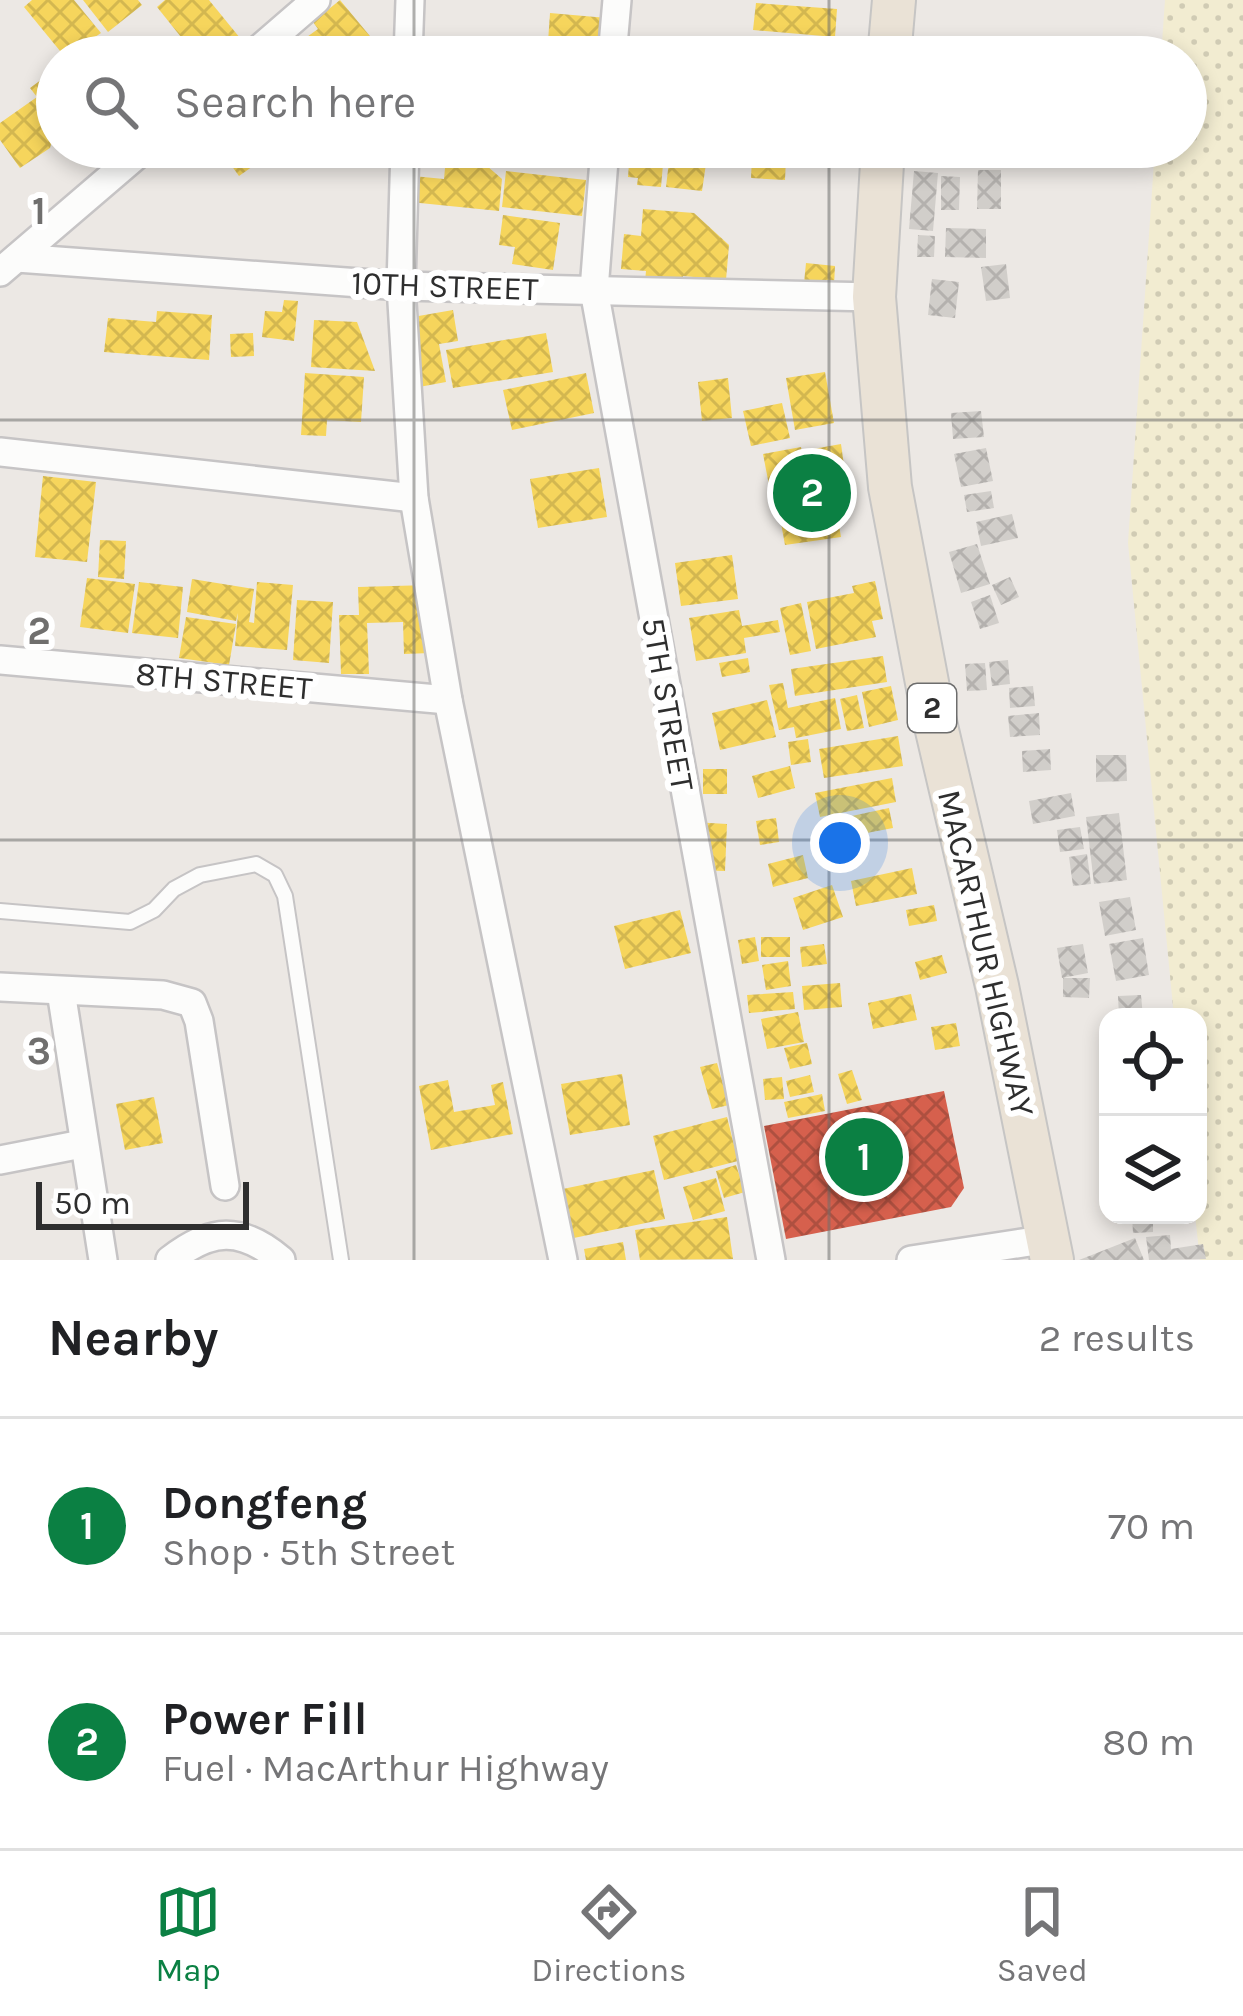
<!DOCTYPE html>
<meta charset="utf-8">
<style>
body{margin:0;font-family:Karla,sans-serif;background:#f6f6f6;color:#202124}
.controls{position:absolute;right:36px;bottom:36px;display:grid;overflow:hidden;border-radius:24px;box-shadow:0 6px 18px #0003}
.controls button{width:108px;height:108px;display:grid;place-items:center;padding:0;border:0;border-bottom:3px solid #e0e0e0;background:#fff;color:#202124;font:60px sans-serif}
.scale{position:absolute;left:36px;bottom:30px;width:213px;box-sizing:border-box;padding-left:12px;border:6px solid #2e2e2e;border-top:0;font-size:33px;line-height:42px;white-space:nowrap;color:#2e2e2e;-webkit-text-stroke:9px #fff;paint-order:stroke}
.you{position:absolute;left:840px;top:843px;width:42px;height:42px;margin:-30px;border:9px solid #fff;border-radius:50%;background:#1a73e8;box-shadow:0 0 0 18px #1a73e833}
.badge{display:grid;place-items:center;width:78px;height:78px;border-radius:50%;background:#0b8043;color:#fff;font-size:39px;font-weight:700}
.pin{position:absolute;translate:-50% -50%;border:6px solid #fff;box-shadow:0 3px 12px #0006}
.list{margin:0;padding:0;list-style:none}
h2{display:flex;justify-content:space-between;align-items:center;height:156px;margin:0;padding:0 48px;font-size:51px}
h2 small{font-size:39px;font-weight:400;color:#757577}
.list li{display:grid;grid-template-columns:78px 1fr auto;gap:36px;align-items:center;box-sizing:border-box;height:216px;padding:0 48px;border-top:3px solid #e0e0e0}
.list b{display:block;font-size:45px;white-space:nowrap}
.list p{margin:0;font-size:39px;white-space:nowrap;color:#757577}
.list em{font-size:39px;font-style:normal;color:#757577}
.icon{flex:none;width:66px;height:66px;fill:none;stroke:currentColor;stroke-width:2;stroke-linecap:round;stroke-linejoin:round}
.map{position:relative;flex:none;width:1243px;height:1260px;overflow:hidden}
.search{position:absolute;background:#fff;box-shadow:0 6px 18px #0003;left:36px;right:36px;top:36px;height:132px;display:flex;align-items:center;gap:30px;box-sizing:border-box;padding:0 42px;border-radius:66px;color:#757577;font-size:45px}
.sheet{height:588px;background:#fff}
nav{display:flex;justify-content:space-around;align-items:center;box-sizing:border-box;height:168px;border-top:3px solid #e0e0e0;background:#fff;font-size:33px;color:#757577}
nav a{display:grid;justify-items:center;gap:6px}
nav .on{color:#0b8043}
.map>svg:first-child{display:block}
.sand{fill:url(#sand-dots)}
.homes{fill:url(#homes-cross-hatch)}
.shops{fill:url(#shops-cross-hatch)}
.building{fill:url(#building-cross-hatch)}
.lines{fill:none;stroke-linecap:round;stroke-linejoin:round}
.service-casing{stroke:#c6c4c5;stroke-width:18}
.minor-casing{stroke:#c6c4c5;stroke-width:32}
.trunk-casing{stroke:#c6c5c4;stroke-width:46}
.service{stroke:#fcfcfb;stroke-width:14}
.minor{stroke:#fcfcfb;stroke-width:27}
.trunk{stroke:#eae2d6;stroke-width:42}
.grid{fill:none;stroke:#706f6e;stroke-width:3;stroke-opacity:0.55}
.labels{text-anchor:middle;stroke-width:12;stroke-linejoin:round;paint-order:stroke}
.shield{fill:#fff;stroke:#6d6d6d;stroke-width:3}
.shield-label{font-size:30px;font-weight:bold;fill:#2e2e2e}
.street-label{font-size:33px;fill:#2e2e2e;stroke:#fff}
.grid-label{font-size:39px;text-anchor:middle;font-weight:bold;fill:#706f6e;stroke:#fff;stroke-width:12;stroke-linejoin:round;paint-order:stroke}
</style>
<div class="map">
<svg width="1243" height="1260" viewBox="0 0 1243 1260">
<defs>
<pattern id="sand-dots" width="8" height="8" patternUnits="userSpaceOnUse" patternTransform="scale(3)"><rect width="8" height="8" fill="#f2ecd1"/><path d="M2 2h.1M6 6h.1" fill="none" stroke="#d0cbb4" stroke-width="1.8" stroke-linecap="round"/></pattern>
<pattern id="homes-cross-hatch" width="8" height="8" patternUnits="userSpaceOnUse" patternTransform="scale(3)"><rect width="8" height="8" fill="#f6d55c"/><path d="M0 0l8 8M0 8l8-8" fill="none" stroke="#d3b750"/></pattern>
<pattern id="shops-cross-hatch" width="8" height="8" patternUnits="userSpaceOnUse" patternTransform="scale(3)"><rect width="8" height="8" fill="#d6604d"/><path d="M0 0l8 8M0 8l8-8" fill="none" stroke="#ae5040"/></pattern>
<pattern id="building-cross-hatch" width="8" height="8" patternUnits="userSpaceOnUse" patternTransform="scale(3)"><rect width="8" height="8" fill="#d1ceca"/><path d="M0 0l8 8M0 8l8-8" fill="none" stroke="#b4b1ae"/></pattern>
</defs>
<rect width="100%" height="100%" fill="#ece8e4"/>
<!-- sand -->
<polygon class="sand" points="1165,0 1243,0 1243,1260 1200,1260 1195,1215 1198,1017 1174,1017 1128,543 1155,147 1186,147 1186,57 1161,57"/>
<!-- homes -->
<g class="homes">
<polygon points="32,0 74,0 101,33 65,57 24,7"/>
<polygon points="83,0 138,0 142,5 108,32"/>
<polygon points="165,0 209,0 240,38 215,57 197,57 157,7"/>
<polygon points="340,0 384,53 379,57 342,57 324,35 338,57 279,57 318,29 313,22"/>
<polygon points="756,3 837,9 835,37 753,30"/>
<polygon points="550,13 607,18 604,57 547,57"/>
<polygon points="57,68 57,124 50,148 20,168 0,140 0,123 37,97 30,88"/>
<polygon points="218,147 280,147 239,176"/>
<polygon points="459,147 480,147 479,159 502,179 499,211 410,202 413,176 444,179 446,157 458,158"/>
<polygon points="504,147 594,147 592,166 503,157"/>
<polygon points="630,150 664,153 661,187 637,185 638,178 628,177"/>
<polygon points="670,153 707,157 702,191 666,187"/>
<polygon points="752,156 786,158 785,180 751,178"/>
<polygon points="506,171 586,180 582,216 502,207"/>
<polygon points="643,209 694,213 729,245 726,280 683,276 683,284 645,281 646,271 621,269 624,234 641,236"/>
<polygon points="503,215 560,223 553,270 512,264 515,247 499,245"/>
<polygon points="806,263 835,266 834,285 804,283"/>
<polygon points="284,300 298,301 294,341 262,337 265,311 282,312"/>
<polygon points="453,310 458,341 439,344 446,382 419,387 407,318"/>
<polygon points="157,311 212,315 209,360 104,352 108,318 156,322"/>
<polygon points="314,320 357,322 375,371 311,367"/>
<polygon points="253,333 254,356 231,357 230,334"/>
<polygon points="546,333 553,372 453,388 446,350"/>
<polygon points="825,372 834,423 795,430 786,378"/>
<polygon points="305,373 364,377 361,422 327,420 326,436 301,435"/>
<polygon points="586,373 594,413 512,430 503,390"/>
<polygon points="728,378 732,418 702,421 698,382"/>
<polygon points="782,403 790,438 751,446 743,411"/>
<polygon points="841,444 848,494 820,498 813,449"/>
<polygon points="801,447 812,504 774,511 763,454"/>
<polygon points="599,468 607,517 538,528 530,479"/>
<polygon points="43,476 96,482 87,562 35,557"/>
<polygon points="837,514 841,537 785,545 781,523"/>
<polygon points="100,540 126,541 124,579 98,577"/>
<polygon points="732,555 738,599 681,606 675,563"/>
<polygon points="87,578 135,584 128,633 80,627"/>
<polygon points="192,579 254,589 249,622 254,623 257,582 293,585 287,650 235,646 238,613 236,621 187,612"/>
<polygon points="875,581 883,619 872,621 876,637 816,649 807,602 854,593 852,586"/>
<polygon points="139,582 183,587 178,638 132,633"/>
<polygon points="429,585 430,653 404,654 403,622 367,623 369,674 341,674 339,615 359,615 358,587"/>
<polygon points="297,600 333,602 329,663 293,660"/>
<polygon points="801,603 811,651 790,655 780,608"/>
<polygon points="739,610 742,626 778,620 780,632 744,638 746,653 696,661 689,618"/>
<polygon points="186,617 236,624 229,665 179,658"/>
<polygon points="883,656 887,682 795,696 791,669"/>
<polygon points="748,658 750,672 722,677 719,663"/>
<polygon points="783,683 788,708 835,698 841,729 796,738 794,727 779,730 769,685"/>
<polygon points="891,686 898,720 869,727 862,692"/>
<polygon points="857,695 864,728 847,731 840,699"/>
<polygon points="767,700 776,737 720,750 712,713"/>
<polygon points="898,736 903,766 824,778 819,749"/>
<polygon points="808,739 811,762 791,765 788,742"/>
<polygon points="790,766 795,788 758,798 752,776"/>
<rect x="703" y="769" width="24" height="25"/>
<polygon points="892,778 896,802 820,817 815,793"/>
<polygon points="889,808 893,828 851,836 847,817"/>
<polygon points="776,818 779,842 760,845 756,821"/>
<polygon points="693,822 727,824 725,871 690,870"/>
<polygon points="803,855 808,878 773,887 768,864"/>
<polygon points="912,868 917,894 856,906 851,881"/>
<polygon points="832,885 843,917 803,930 793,898"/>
<polygon points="934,905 937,921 909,926 906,910"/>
<polygon points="680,910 691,953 625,969 614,926"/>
<polygon points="755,937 759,961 742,964 738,940"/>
<rect x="761" y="937" width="29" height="20"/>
<polygon points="824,944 827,964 802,967 800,947"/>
<polygon points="942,955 947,973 920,980 915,962"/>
<polygon points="788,961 791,986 766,990 762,965"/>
<polygon points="840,983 842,1007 804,1010 802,986"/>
<polygon points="793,992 795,1009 749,1013 747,995"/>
<polygon points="911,994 917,1020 873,1029 868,1003"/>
<polygon points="798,1012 804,1042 767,1049 761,1019"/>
<polygon points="956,1023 960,1046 935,1050 931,1027"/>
<polygon points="807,1043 812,1064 790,1069 784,1048"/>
<polygon points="717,1063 729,1105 712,1109 700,1067"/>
<polygon points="852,1070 862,1100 847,1104 838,1074"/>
<polygon points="622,1074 630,1125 570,1135 561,1084"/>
<polygon points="810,1075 814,1092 790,1097 786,1081"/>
<polygon points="782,1077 784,1099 765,1100 763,1079"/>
<polygon points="448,1080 454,1112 495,1105 491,1085 503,1082 513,1134 431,1150 419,1086"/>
<polygon points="822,1094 825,1111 788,1118 784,1102"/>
<polygon points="154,1097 163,1143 125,1150 116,1104"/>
<polygon points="727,1117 738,1161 664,1180 653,1136"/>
<polygon points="736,1165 745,1192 724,1198 716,1171"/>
<polygon points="654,1170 665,1219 569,1239 558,1190"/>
<polygon points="716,1178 725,1211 693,1220 683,1187"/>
<polygon points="727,1217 733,1259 640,1260 635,1230"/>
<polygon points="623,1242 626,1260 586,1260 584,1249"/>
</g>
<!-- shops -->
<polygon class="shops" points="944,1091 964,1188 951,1207 786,1239 764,1126"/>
<!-- building -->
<g class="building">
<rect x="948" y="147" width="30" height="18"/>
<polygon points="978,170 1001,170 1001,209 977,209"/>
<polygon points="914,171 938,173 933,231 909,229"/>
<polygon points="941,176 960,177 959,210 941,210"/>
<polygon points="946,228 986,229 986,258 945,257"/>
<polygon points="918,235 935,236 934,257 917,257"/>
<polygon points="1006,264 1010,298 986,301 981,267"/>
<polygon points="932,279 959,282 955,318 928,315"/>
<polygon points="981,411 984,437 953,439 951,413"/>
<polygon points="986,448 993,481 961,487 954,454"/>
<polygon points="991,491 994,508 967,512 964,495"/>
<polygon points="1012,514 1018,538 981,546 976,522"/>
<polygon points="977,544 990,584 961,593 949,552"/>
<polygon points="1010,577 1019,597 1001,605 992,585"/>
<polygon points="990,595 999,623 980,629 971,602"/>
<polygon points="1008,660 1010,684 992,686 989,662"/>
<polygon points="985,663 987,690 967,691 965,664"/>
<polygon points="1033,686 1035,706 1010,708 1009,688"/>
<polygon points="1039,713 1040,735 1010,737 1008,716"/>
<polygon points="1050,749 1051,770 1023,772 1022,751"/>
<polygon points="1096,755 1126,755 1127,781 1096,782"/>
<polygon points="1071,793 1075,816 1033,824 1029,801"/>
<polygon points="1119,813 1127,880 1094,884 1086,817"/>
<polygon points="1080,827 1084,849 1060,852 1057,830"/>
<polygon points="1087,854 1091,884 1073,886 1069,857"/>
<polygon points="1130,897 1136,930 1105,936 1099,902"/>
<polygon points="1143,938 1149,975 1116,981 1109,944"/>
<polygon points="1083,944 1088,973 1062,978 1057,948"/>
<polygon points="1063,978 1090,978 1089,998 1063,997"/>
<polygon points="1141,995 1143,1017 1119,1017 1118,996"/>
<polygon points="1132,1215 1153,1215 1153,1232 1133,1233"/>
<polygon points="1170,1235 1171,1249 1203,1244 1206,1259 1149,1260 1146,1237"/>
<polygon points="1135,1238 1144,1260 1079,1260"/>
</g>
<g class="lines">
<defs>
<polyline id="service" points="0,911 130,922 154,910 174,889 200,875 256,864 275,875 285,896 341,1260"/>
<g id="minor">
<polyline points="250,57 316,0"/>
<polyline points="408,57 410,0"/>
<polyline points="612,57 617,0"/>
<polyline points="405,147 401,286 414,498 448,700 563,1260"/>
<polyline points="605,147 594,290 771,1260"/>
<polyline points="17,258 401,286 874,297"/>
<polyline points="0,272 146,147"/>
<polyline points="0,452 414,498"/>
<polyline points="0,660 448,700"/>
<polyline points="0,987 163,995 192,1003 199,1021 225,1186"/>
<polyline points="61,991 103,1260"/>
<polyline points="0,1160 82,1144"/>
<path d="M 170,1260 C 211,1228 241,1226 281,1260"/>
<polyline points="911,1260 1049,1239"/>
</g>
<g id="trunk">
<polyline points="889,57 894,0"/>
<polyline points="883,147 874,297 890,487 932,709 997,986 1052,1260"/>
</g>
</defs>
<!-- service casing -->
<use href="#service" class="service-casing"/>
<!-- minor casing -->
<use href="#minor" class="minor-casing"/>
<!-- trunk casing -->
<use href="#trunk" class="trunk-casing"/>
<!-- service -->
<use href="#service" class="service"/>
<!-- minor -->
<use href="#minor" class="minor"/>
<!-- trunk -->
<use href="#trunk" class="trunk"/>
</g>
<!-- grid -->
<path class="grid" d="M 414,0 L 414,57M 829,0 L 829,57M 414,147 L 414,1260M 829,147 L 829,1260M 0,420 L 1243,420M 0,840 L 1243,840"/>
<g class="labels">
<!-- shield labels -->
<rect class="shield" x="908" y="684" width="48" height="48" rx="9"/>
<g class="shield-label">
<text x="932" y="718">2</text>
</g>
<!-- street labels -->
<g class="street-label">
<text transform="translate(445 285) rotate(2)" y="12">10TH STREET</text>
<text transform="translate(224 680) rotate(5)" y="12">8TH STREET</text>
<text transform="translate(669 704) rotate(80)" y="12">5TH STREET</text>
<text transform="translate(987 953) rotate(77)" y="12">MACARTHUR HIGHWAY</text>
</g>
</g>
<g class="grid-label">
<text x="39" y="224">1</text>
<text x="39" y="644">2</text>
<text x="39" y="1064">3</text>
</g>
</svg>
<div class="controls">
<button><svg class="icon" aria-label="locate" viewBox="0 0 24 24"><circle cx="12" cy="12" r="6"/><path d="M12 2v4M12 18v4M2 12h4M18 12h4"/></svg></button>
<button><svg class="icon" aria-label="layers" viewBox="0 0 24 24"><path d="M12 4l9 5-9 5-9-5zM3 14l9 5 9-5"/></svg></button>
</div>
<div class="scale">50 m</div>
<div class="you"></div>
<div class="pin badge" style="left:864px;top:1157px">1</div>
<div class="pin badge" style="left:812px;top:493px">2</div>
<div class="search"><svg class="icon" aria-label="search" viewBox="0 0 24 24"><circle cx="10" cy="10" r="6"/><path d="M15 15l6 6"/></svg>Search here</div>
</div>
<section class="sheet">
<h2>Nearby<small>2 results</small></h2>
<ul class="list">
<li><span class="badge">1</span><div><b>Dongfeng</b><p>Shop · 5th Street</p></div><em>70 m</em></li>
<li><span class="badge">2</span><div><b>Power Fill</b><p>Fuel · MacArthur Highway</p></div><em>80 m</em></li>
</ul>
</section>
<nav>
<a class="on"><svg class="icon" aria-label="map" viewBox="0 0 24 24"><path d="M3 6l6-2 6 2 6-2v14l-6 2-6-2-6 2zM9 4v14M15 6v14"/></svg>Map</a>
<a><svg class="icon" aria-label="directions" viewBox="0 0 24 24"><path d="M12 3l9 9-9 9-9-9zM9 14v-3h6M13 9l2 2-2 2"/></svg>Directions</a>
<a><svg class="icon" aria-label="saved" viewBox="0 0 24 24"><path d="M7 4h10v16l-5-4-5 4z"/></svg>Saved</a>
</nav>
